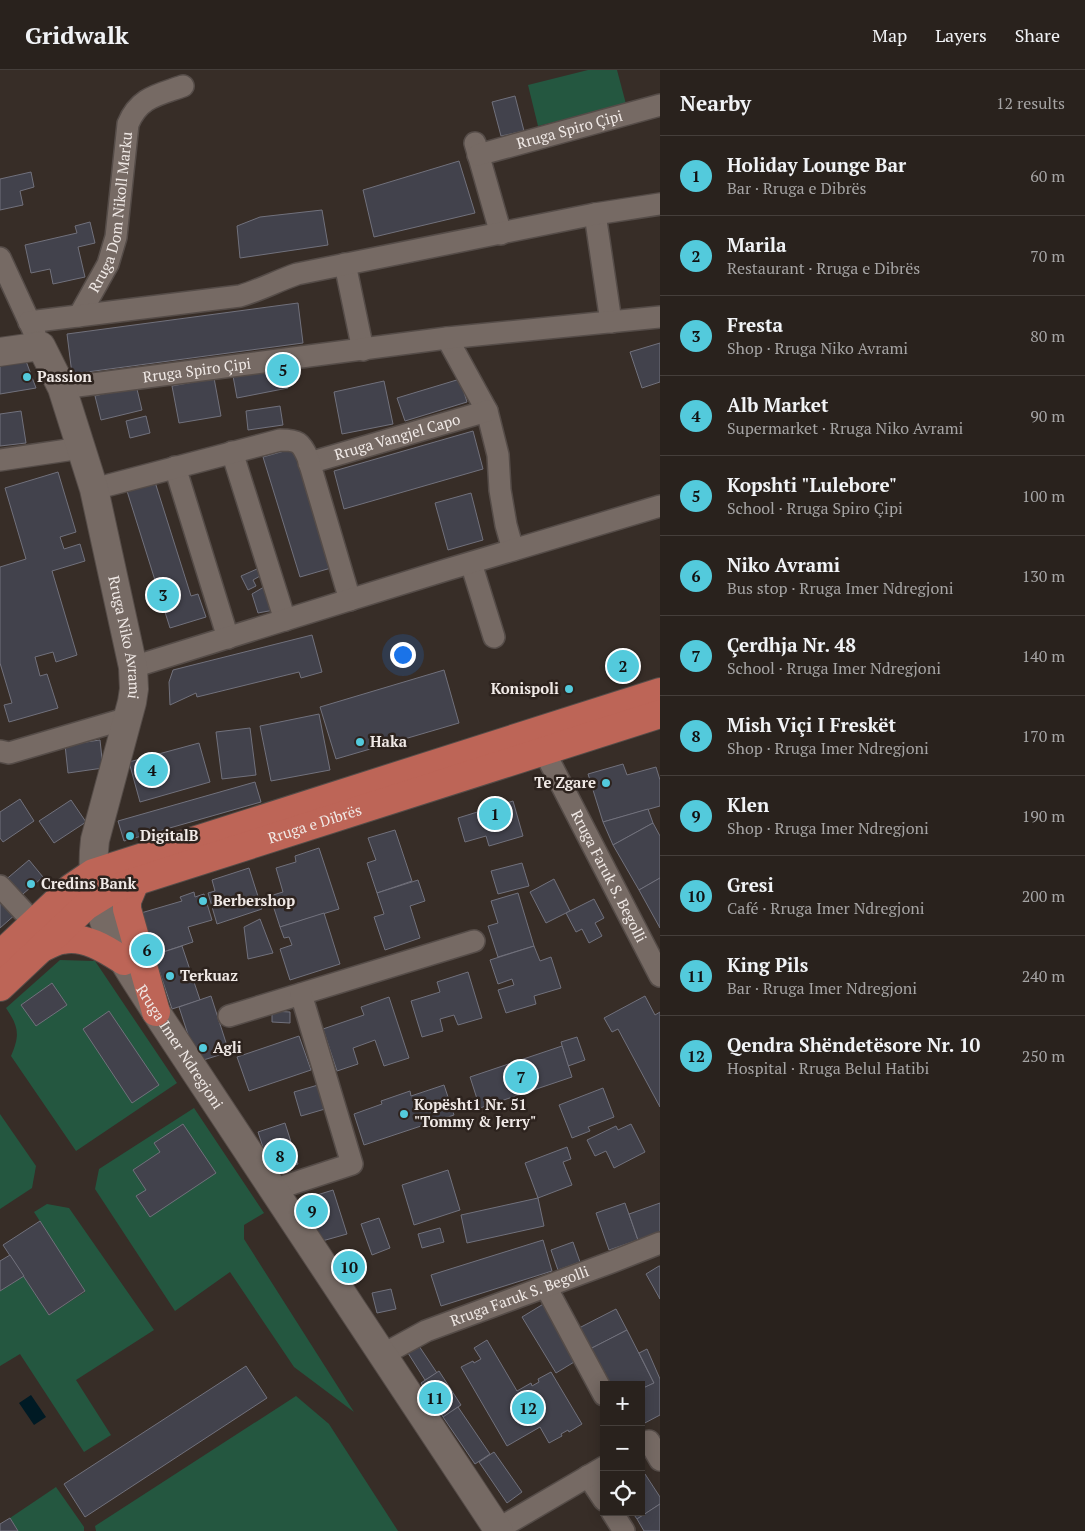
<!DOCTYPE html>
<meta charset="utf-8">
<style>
body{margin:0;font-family:"PT Serif",serif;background:#352f2a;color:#f1f3f6}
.controls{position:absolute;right:15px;bottom:15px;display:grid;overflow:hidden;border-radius:0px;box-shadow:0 2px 12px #0003}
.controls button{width:45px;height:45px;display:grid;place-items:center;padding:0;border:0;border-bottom:1px solid #453f3b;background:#29221d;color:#f1f3f6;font:25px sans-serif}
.you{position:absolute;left:402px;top:584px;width:18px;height:18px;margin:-12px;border:4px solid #fff;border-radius:50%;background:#1a73e8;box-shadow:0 0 0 8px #1a73e833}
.badge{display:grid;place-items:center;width:32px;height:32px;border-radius:50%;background:#53cadc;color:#111;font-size:16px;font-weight:700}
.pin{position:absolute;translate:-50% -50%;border:2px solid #fff;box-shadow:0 1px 5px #0006}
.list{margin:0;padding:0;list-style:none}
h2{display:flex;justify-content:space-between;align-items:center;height:65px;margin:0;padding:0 20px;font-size:21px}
h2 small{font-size:16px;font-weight:400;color:#a5a4a4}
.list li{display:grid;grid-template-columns:32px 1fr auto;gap:15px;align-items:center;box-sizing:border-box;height:80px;padding:0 20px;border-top:1px solid #453f3b}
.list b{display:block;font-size:19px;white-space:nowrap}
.list p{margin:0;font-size:16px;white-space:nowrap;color:#a5a4a4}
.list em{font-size:16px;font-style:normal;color:#a5a4a4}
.icon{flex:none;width:28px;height:28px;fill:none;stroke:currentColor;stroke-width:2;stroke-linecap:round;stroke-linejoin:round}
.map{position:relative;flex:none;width:660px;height:1461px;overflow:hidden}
header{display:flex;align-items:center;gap:30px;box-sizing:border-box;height:70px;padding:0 25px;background:#29221d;border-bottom:1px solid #453f3b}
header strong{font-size:24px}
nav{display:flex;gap:28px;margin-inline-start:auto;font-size:18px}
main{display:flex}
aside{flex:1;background:#29221d}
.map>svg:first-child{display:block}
.green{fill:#245740}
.water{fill:#001a24}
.building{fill:#42424c;stroke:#71717c}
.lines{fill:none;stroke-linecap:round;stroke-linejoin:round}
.street-casing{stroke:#554c48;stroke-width:24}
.secondary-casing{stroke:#554c48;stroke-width:30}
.primary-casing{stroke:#554c48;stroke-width:30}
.street{stroke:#766a64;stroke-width:21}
.secondary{stroke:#766a64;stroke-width:28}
.primary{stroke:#bd6557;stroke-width:28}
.poi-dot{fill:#53cadc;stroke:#2d231e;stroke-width:2}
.labels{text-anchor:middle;stroke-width:5;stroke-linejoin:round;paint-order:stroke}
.street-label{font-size:15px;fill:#f0e9e6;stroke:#2d231e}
.poi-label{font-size:15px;font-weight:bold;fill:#f0e9e6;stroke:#2d231e;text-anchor:start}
</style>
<header>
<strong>Gridwalk</strong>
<nav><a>Map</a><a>Layers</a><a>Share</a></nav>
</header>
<main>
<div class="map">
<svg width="660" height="1461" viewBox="0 0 660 1461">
<rect width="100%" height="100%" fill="#372d27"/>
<!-- green -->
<g class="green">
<polygon points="588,0 617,0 626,34 538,56 528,15"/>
<path d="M 60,890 L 95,891 L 177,1013 L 76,1081 L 11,986 C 20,965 19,957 6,938 Z"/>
<polygon points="194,1038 264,1143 244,1155 244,1169 354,1342 294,1297 230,1202 175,1241 95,1119 99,1099"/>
<polygon points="0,1044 36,1096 32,1118 0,1139"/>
<polygon points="47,1134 69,1138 154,1260 76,1310 111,1365 84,1382 20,1284 0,1296 0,1221 24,1206 49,1245 85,1222 34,1142"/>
<polygon points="296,1326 329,1354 398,1461 96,1461 95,1456"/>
<polygon points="56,1417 84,1457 84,1461 18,1461 10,1448"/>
</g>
<!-- water -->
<polygon class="water" points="31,1325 46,1347 34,1355 19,1333"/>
<!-- building -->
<g class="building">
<polygon points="515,26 524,61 501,66 492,32"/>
<polygon points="459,91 475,143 374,167 363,120"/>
<polygon points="31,102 34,117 20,121 23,135 0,140 0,109"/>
<polygon points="322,140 328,175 240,188 237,156 260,147"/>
<polygon points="90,152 95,173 78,177 85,207 53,214 50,199 31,203 25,175 77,163 75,156"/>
<polygon points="298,233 303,273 72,304 67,264"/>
<polygon points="660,273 660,312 642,318 630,282"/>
<polygon points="26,291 36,318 0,324 0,296"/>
<polygon points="291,294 294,305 285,307 288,318 237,328 233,306"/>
<polygon points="214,308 221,346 179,353 172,316"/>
<polygon points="460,309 467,332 405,351 397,328"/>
<polygon points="384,311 393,354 342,364 334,322"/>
<polygon points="136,315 142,340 101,350 95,326"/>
<polygon points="280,336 283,355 248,360 246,341"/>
<polygon points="21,341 26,373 0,376 0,344"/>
<polygon points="146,346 150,363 130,368 126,351"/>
<polygon points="473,361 483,399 344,439 334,401"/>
<polygon points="295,378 331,498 300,507 263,387"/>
<polygon points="58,402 76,462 60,467 64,479 80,474 85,491 52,501 77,585 56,592 53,582 35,587 40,606 47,604 58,638 9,652 4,635 12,633 0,593 0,497 26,489 5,418"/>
<polygon points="155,412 191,526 198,524 206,547 170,558 127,421"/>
<polygon points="471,423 483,470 448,480 435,433"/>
<polygon points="257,499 260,506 253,510 256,516 248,520 241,506"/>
<polygon points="269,514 274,540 258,543 252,524"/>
<polygon points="312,565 322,602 301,608 299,602 197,627 196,623 170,635 169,612 173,600"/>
<polygon points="444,600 459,653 336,689 320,637"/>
<polygon points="319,644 330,700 271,711 260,656"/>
<polygon points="250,658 256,705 222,709 216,662"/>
<polygon points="100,670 103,698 68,703 65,675"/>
<polygon points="199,673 210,712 140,732 129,692"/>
<polygon points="623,694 627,705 656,697 660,710 660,736 603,752 588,704"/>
<polygon points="255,712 261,732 124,771 118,751"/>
<polygon points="20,729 34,751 3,772 0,768 0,742"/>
<polygon points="71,730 86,752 54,773 39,751"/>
<polygon points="513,731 523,766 489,776 486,766 465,772 458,748"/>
<polygon points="648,739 653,753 613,775 603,752"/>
<polygon points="653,753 660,766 660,808 639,820 613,775"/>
<polygon points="395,760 412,811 377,823 367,793 376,790 368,768"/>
<polygon points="319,778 339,839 280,857 270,826 283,822 276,798 296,792 295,786"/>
<polygon points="29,790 43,807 17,829 3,812"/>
<polygon points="522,793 529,816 498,824 491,801"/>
<polygon points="249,798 262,839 217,854 208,823 215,821 212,810"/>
<polygon points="660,808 660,858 639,820"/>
<polygon points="554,809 570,841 546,853 530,822"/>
<polygon points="418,810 425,831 410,836 420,868 385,880 374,847 384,844 377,823"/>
<polygon points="194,822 195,827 204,824 212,850 188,857 193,872 154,885 141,843 182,831 180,827"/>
<polygon points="518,823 534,876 498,887 488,856 498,853 491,831"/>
<polygon points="0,824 17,843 0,858"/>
<polygon points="594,829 604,848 595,853 602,866 589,873 582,859 576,862 566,843"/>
<polygon points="324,843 340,894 290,910 280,879 292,875 289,867 284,868 280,857"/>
<polygon points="260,849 273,883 248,889 244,857"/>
<polygon points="182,876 200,930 172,939 154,885"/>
<polygon points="534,876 540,891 551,887 561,918 534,926 536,934 506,943 498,920 514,915 512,909 498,914 490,890"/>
<polygon points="468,902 482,948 458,955 454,945 440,949 443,961 422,967 411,931 440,922 437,912"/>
<polygon points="52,913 67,935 36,956 21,935"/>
<polygon points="211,926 229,982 197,992 179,937"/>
<polygon points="645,926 655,945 660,942 660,1037 618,959 612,962 604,948"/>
<polygon points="389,927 409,988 384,996 375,970 353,978 358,994 337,1001 323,959 364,945 361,937"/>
<polygon points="109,941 159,1015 132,1033 83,959"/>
<polygon points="272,941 290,942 290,953 272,952"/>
<polygon points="299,966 311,1000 249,1021 237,987"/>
<polygon points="577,967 585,990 568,996 561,972"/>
<polygon points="562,976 572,1007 480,1038 470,1007"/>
<polygon points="318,1015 325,1039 301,1046 294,1022"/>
<polygon points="444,1015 454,1045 364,1075 354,1044 382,1034 381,1031 410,1021 411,1026"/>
<polygon points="603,1018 614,1047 588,1057 590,1061 572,1068 559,1035"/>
<polygon points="285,1053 298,1094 271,1102 258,1062"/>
<polygon points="183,1054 216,1103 150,1147 136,1126 146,1120 133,1100 160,1082 154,1073"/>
<polygon points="631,1054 645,1082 614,1098 606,1081 595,1086 587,1070 616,1056 618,1060"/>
<polygon points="567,1077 571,1089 563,1092 572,1115 538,1128 525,1093"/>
<polygon points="448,1100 460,1140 414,1155 402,1115"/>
<polygon points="333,1120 347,1164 315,1173 301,1130"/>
<polygon points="538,1128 544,1156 467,1173 461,1145"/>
<polygon points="625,1133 638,1170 609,1180 596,1143"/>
<polygon points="660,1133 660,1163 638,1170 629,1144"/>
<polygon points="379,1148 390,1178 372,1185 361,1154"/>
<polygon points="40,1151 85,1221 49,1245 3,1175"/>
<polygon points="440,1158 444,1172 422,1178 418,1164"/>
<polygon points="543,1170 552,1201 441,1236 431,1205"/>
<polygon points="573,1172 580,1192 558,1200 551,1180"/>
<polygon points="10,1185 24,1206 0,1221 0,1191"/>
<polygon points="659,1196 660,1196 660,1229 646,1204"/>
<polygon points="391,1219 396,1239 377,1243 372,1223"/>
<polygon points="545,1233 579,1289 556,1303 522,1247"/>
<polygon points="616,1239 627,1260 590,1279 579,1258"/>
<polygon points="627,1260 654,1313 641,1319 641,1315 608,1315 590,1279"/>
<polygon points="487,1270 517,1321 531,1313 532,1316 539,1312 538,1309 551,1302 582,1354 569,1362 568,1360 561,1364 562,1366 549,1373 540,1357 507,1376 461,1297 473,1291 474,1293 481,1289 474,1278"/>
<polygon points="419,1276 437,1303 425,1310 408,1283"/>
<polygon points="647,1279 660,1309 660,1345 641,1355 641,1319 654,1313 639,1283"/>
<polygon points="246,1296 267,1328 85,1447 64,1414"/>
<polygon points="439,1301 461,1335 443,1347 421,1313"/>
<polygon points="458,1337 490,1384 475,1394 443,1347"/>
<polygon points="494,1382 522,1422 507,1433 479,1392"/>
<polygon points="645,1404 660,1427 660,1434 637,1449 632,1442 641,1442 641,1407"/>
<polygon points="660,1434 660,1461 644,1461 637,1449"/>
<polygon points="10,1448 18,1461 0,1461 0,1454"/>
</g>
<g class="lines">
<defs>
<g id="street">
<polyline points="475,73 501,164"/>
<path id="s1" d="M 478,85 L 660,35"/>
<polyline points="595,144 611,252"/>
<polyline points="0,188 35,264"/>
<polyline points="345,194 363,280"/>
<path id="s2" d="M 79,246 L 108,194 L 116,167 L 128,54 C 139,27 158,25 183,16"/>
<path d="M 29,252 L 240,226 C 260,220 277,211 297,204 L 595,144 L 660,134"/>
<polyline points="447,268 487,341 498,385 500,420 506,455 513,480"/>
<path id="s3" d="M 62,318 L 447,268 L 660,247"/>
<polyline points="232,382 285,550"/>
<polyline points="0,390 81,378"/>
<path id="s4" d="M 309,393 L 487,341"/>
<polyline points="175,397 228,568"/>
<path d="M 94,419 L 280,370 C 298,370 301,372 308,388 L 350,530"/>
<polyline points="471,493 494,567"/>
<polyline points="133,597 446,500 660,436"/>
<polyline points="0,681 9,683 128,648"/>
<path id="s5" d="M 544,681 L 660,906"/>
<polyline points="0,816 34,853"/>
<polyline points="229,946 474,871"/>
<polyline points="273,1120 352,1094 301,924"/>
<polyline points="546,1217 604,1325"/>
<path id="s6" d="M 382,1285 L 426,1261 L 612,1192 L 660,1173"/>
<polyline points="649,1371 660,1390"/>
<polyline points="588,1406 604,1430"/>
<polyline points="612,1442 624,1461"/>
<polyline points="498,1459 604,1397"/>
</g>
<g id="secondary">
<path id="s7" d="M 0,282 L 41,276 L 62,318 L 94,419 L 133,597 L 134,619 L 132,632 L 95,770 C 86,844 119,883 156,942 L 499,1461"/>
</g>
<g id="primary">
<polyline points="135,812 127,831 127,839 156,942"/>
<path d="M 44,877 C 50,874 56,871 62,870 C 85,865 107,880 124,891"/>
<polyline points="0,885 71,818 93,803 660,622"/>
<path id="s8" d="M 0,917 L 86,836 L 115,818 L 660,644"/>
</g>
</defs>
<!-- street casing -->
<use href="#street" class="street-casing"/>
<!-- secondary casing -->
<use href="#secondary" class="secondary-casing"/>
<!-- primary casing -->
<use href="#primary" class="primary-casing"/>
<!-- street -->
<use href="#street" class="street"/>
<!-- secondary -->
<use href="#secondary" class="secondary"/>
<!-- primary -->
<use href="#primary" class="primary"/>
</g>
<!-- markers -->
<g class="poi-dot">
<circle cx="27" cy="307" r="5"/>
<circle cx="569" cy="619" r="5"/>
<circle cx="360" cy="672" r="5"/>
<circle cx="606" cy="713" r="5"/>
<circle cx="130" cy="766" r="5"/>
<circle cx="31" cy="814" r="5"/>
<circle cx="203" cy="831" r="5"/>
<circle cx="170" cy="906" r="5"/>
<circle cx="203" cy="978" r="5"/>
<circle cx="404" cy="1044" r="5"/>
</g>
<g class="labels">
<!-- street labels -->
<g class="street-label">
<text dy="5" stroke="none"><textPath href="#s1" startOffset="95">Rruga Spiro Çipi</textPath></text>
<text dy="5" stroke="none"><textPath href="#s2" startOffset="111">Rruga Dom Nikoll Marku</textPath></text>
<text dy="5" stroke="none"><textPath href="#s3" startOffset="136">Rruga Spiro Çipi</textPath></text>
<text dy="5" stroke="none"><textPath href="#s4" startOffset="92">Rruga Vangjel Capo</textPath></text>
<text dy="5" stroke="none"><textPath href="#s7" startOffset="346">Rruga Niko Avrami</textPath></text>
<text dy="5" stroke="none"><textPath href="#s8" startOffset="362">Rruga e Dibrës</textPath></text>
<text dy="5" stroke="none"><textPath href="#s5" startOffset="141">Rruga Faruk S. Begolli</textPath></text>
<text dy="5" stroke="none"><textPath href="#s7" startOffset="784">Rruga Imer Ndregjoni</textPath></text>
<text dy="5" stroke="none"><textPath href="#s6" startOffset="150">Rruga Faruk S. Begolli</textPath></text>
</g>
<!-- poi labels -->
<g class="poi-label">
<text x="37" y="312">Passion</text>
<text x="559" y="624" text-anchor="end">Konispoli</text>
<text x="370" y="677">Haka</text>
<text x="596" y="718" text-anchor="end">Te Zgare</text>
<text x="140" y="771">DigitalB</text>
<text x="41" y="819">Credins Bank</text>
<text x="213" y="836">Berbershop</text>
<text x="180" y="911">Terkuaz</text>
<text x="213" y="983">Agli</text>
<text x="414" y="1040">Kopësht1 Nr. 51<tspan x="414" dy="17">"Tommy &amp; Jerry"</tspan></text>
</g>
</g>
</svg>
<div class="controls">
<button>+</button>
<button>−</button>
<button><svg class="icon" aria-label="locate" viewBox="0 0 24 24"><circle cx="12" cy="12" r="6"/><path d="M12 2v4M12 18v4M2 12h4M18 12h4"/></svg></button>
</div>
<div class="you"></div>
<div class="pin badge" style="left:495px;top:744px">1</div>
<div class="pin badge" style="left:623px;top:596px">2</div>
<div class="pin badge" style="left:163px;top:525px">3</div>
<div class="pin badge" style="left:152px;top:700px">4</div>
<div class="pin badge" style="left:283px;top:300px">5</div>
<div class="pin badge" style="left:147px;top:880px">6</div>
<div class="pin badge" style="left:521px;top:1007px">7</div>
<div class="pin badge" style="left:280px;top:1086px">8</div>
<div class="pin badge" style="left:312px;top:1141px">9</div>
<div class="pin badge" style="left:349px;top:1197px">10</div>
<div class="pin badge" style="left:435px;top:1328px">11</div>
<div class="pin badge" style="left:528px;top:1338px">12</div>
</div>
<aside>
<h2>Nearby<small>12 results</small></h2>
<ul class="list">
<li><span class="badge">1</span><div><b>Holiday Lounge Bar</b><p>Bar · Rruga e Dibrës</p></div><em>60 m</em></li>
<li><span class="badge">2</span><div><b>Marila</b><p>Restaurant · Rruga e Dibrës</p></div><em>70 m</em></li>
<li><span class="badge">3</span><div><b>Fresta</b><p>Shop · Rruga Niko Avrami</p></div><em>80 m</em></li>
<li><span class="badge">4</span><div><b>Alb Market</b><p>Supermarket · Rruga Niko Avrami</p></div><em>90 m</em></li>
<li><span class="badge">5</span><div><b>Kopshti &quot;Lulebore&quot;</b><p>School · Rruga Spiro Çipi</p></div><em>100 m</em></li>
<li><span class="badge">6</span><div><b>Niko Avrami</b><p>Bus stop · Rruga Imer Ndregjoni</p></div><em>130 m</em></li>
<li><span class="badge">7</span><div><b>Çerdhja Nr. 48</b><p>School · Rruga Imer Ndregjoni</p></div><em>140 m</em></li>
<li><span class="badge">8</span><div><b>Mish Viçi I Freskët</b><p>Shop · Rruga Imer Ndregjoni</p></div><em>170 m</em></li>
<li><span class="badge">9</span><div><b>Klen</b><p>Shop · Rruga Imer Ndregjoni</p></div><em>190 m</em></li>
<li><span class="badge">10</span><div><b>Gresi</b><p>Café · Rruga Imer Ndregjoni</p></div><em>200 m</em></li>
<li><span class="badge">11</span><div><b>King Pils</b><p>Bar · Rruga Imer Ndregjoni</p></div><em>240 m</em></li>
<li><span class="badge">12</span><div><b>Qendra Shëndetësore Nr. 10</b><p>Hospital · Rruga Belul Hatibi</p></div><em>250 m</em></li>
</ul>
</aside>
</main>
